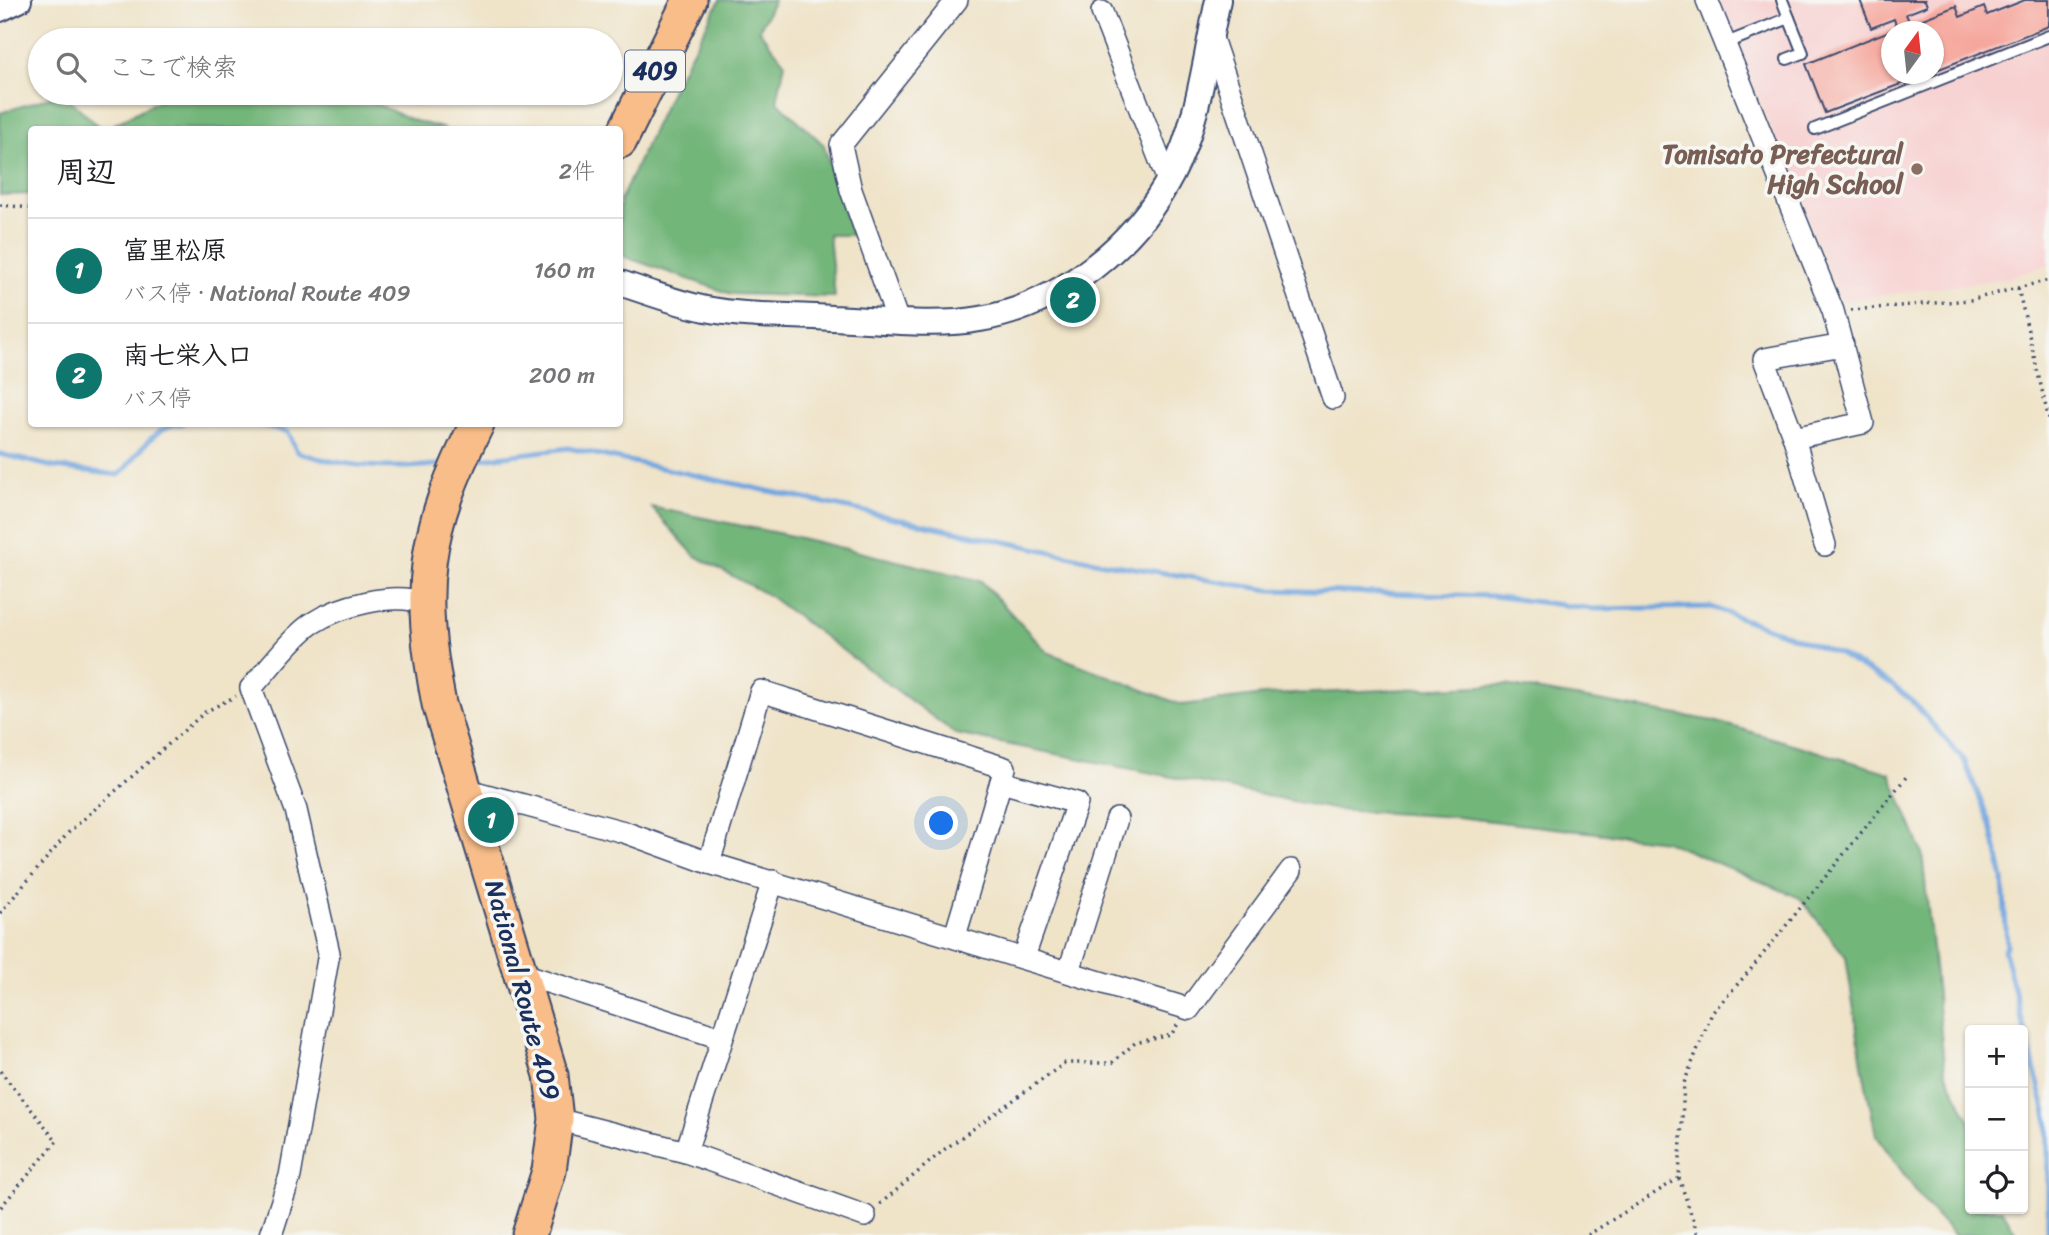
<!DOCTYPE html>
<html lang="ja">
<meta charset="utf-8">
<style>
body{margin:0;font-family:Sriracha,"Klee One",sans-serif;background:#f6f6f6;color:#202124}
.controls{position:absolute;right:21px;bottom:21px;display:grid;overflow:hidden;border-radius:7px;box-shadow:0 2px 5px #0004}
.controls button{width:63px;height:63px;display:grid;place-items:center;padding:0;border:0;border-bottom:2px solid #e0e0e0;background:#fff;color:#202124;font:35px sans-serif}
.compass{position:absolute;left:1881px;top:21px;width:63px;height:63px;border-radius:50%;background:#fff;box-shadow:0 2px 5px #0004;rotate:15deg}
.you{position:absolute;left:942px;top:824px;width:24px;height:24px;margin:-18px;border:5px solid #fff;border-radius:50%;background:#1a73e8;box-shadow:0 0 0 10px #1a73e833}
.badge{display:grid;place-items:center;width:46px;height:46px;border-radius:50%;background:#0f766e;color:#fff;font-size:23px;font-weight:700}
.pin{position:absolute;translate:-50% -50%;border:4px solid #fff;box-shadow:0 2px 7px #0006}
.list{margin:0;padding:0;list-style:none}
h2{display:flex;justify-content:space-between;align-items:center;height:91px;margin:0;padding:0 28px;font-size:30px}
h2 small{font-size:23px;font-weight:400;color:#757577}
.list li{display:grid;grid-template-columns:46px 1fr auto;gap:21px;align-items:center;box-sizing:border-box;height:105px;padding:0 28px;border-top:2px solid #e0e0e0}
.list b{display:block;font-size:26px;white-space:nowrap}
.list p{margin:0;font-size:23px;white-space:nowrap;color:#757577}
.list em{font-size:23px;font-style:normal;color:#757577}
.icon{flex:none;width:38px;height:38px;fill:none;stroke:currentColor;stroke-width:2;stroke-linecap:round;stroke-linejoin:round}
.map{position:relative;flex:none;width:2049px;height:1235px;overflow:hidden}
.search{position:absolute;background:#fff;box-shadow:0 2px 5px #0004;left:28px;top:28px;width:595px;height:77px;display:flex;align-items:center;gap:18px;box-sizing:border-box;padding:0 24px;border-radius:38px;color:#757577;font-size:26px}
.panel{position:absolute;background:#fff;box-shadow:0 2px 5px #0004;left:28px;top:126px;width:595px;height:301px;border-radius:7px}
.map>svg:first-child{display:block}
.built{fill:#f7d0d0;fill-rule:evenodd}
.forest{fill:#73b67a;stroke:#47726c;stroke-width:2}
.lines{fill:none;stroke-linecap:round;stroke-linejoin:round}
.stream{stroke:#72a6df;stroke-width:5}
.building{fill:#f6a79d}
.service-casing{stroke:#3b4a6e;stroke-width:14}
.minor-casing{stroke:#3b4a6e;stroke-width:24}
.tertiary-casing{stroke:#3b4a6e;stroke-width:28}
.trunk-casing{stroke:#3b4a6e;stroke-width:37}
.path{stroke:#3b4a6e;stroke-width:3.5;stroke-dasharray:2 5;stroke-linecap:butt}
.service{stroke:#fff;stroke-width:10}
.minor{stroke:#fff;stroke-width:21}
.tertiary{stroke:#fff;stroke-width:24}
.trunk{stroke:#f8bd89;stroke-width:33}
.education-dot{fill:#8d6e63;stroke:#f6f6f2;stroke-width:2.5}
.labels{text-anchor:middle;stroke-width:7;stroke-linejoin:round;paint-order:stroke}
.shield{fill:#f6f6f2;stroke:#5d6b8a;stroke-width:2}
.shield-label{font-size:24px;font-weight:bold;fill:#1b2f5e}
.education-label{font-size:26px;font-weight:bold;fill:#785e54;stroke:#f6f6f2;text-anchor:end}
.street-label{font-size:26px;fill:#1b2f5e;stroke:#f6f6f2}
</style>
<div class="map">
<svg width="2049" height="1235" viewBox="0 0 2049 1235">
<rect width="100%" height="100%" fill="#f6f6f2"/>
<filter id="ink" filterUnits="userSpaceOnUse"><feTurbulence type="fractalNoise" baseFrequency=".0143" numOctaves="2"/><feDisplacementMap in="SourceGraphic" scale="14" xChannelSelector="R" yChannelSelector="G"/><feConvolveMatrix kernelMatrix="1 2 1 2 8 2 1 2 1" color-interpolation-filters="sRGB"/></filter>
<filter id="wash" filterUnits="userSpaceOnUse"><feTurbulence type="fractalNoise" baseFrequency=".00686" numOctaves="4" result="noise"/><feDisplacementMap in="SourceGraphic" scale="28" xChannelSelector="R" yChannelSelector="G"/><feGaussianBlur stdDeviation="1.57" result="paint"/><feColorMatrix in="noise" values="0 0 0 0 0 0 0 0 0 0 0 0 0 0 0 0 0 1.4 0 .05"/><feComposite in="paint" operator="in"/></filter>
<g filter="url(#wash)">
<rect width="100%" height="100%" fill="#efe3c8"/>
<!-- built -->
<path class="built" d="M 1719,0 L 2049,0 L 2049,264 L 2009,278 L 1840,301 ZM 1892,32 L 1934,32 L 1934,74 L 1892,74 Z"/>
<!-- forest -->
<g class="forest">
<polygon points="720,0 774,0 759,30 785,63 777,101 824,145 851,235 829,235 835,297 731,294 625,257 620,246 620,201 674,85"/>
<polygon points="63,93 101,129 32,130 31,194 0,195 0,113"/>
<polygon points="172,93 352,93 412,120 446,129 106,129"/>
<polygon points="651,507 792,536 981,581 1047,652 1182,705 1264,695 1506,685 1714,721 1890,773 1922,852 1945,1072 1970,1122 1970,1209 2002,1209 2017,1235 1954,1235 1924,1202 1876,1135 1862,1064 1846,957 1800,898 1665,841 1457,817 1337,810 956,734 768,595 695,556"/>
</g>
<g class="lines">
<!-- stream -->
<g class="stream">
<path d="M 257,424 L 288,432 L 297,452 C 345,468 396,470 446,464"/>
<path d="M 0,454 L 54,467 L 119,475 C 138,457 153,424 182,424"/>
<polyline points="473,460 568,448 1104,563 1270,590 1492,596 1593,609 1711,607 1839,654 1889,683 1910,699 1964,760 1991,826 2003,879 2007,945 2004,950 2048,1121 2048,1235"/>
</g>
</g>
<g id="blocks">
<!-- building -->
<polygon class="building" points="1860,0 1925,0 1927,6 1906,14 1910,24 1956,6 1960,17 1984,7 1987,15 2025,0 2049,0 2049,26 1934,71 1934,32 1892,32 1892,74 1927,74 1825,113 1806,64 1897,28 1894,19 1871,28"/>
</g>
</g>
<g filter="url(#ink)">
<use href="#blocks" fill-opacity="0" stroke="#3b4a6e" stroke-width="2"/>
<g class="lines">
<defs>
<g id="service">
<polyline points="1782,0 1803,53 1787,59"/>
<polyline points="1724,44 1789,18"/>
<polyline points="1815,129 2049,36"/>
</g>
<g id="minor">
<polyline points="1707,0 1833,311 1863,423 1794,438"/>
<polyline points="1102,12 1168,181"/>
<polyline points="1211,35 1333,398"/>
<polyline points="898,321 851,190 841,145 957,0"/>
<polyline points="1825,545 1794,438 1764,359 1843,345"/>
<polyline points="1001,782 1077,803 1024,957"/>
<polyline points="464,789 624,832 709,863 1189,1009 1291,870"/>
<polyline points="709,863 761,691 1005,768 955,936"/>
<polyline points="1069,971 1117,819"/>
<polyline points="520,973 721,1038"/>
<polyline points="556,1119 686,1152 865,1216"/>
<polyline points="686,1152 773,881"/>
<path d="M 271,1235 L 290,1176 L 329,953 L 296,810 L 251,688 C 268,670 291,638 311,624 C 340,605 393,592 425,603"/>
</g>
<g id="tertiary">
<polyline points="0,9 19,0"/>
<path d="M 620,283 C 648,292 676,303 706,309 C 747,317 791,315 832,318 C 879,320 935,327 980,319 C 1061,305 1135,245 1172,174 C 1198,125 1206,54 1218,0"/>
</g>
<g id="trunk">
<polyline points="620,141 690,0"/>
<path d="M 477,424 C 424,530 416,587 439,704 L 551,1075 L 556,1119 L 549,1171 L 529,1235"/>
</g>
</defs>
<!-- service casing -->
<use href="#service" class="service-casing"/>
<!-- minor casing -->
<use href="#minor" class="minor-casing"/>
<!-- tertiary casing -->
<use href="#tertiary" class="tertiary-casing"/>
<!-- trunk casing -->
<use href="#trunk" class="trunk-casing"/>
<!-- path -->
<g class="path">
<polyline points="0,205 32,208"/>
<polyline points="2018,288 2049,420"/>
<polyline points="1851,310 1970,300 2049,280"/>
<polyline points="0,913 69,832 205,712 236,696"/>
<polyline points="0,1071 57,1141 0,1208"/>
<polyline points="1679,1178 1698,1235"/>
<polyline points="880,1204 945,1149 1065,1063 1112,1063 1135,1043 1171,1035 1178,1024"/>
<polyline points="1588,1235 1679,1178 1684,1083 1712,1013 1751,969 1907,776"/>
</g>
<!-- service -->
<use href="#service" class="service"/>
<!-- minor -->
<use href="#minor" class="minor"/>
<!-- tertiary -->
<use href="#tertiary" class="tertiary"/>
<!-- trunk -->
<use href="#trunk" class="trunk"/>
</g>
</g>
<!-- markers -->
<circle class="education-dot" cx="1917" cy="169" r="7"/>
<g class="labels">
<!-- shield labels -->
<rect class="shield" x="625" y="50.5" width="60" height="41" rx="5"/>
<g class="shield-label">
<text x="655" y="79">409</text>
</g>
<!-- education labels -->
<g class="education-label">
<text x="1903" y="163">Tomisato Prefectural<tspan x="1903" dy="30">High School</tspan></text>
</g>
<!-- street labels -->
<g class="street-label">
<text transform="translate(523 990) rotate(75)" y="9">National Route 409</text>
</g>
</g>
</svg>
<div class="controls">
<button>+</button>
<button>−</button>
<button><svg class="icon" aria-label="locate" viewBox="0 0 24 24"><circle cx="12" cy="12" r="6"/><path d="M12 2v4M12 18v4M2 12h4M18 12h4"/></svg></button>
</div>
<svg class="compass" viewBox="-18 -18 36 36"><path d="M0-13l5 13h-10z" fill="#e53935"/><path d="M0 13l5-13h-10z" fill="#757577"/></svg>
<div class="you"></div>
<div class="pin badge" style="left:491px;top:820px">1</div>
<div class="pin badge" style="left:1073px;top:300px">2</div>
<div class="search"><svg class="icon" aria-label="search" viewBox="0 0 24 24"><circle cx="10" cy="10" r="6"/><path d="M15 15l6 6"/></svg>ここで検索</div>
<section class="panel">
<h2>周辺<small>2件</small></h2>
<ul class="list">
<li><span class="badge">1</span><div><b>富里松原</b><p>バス停 · National Route 409</p></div><em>160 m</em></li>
<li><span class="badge">2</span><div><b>南七栄入口</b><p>バス停</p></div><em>200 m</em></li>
</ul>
</section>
</div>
